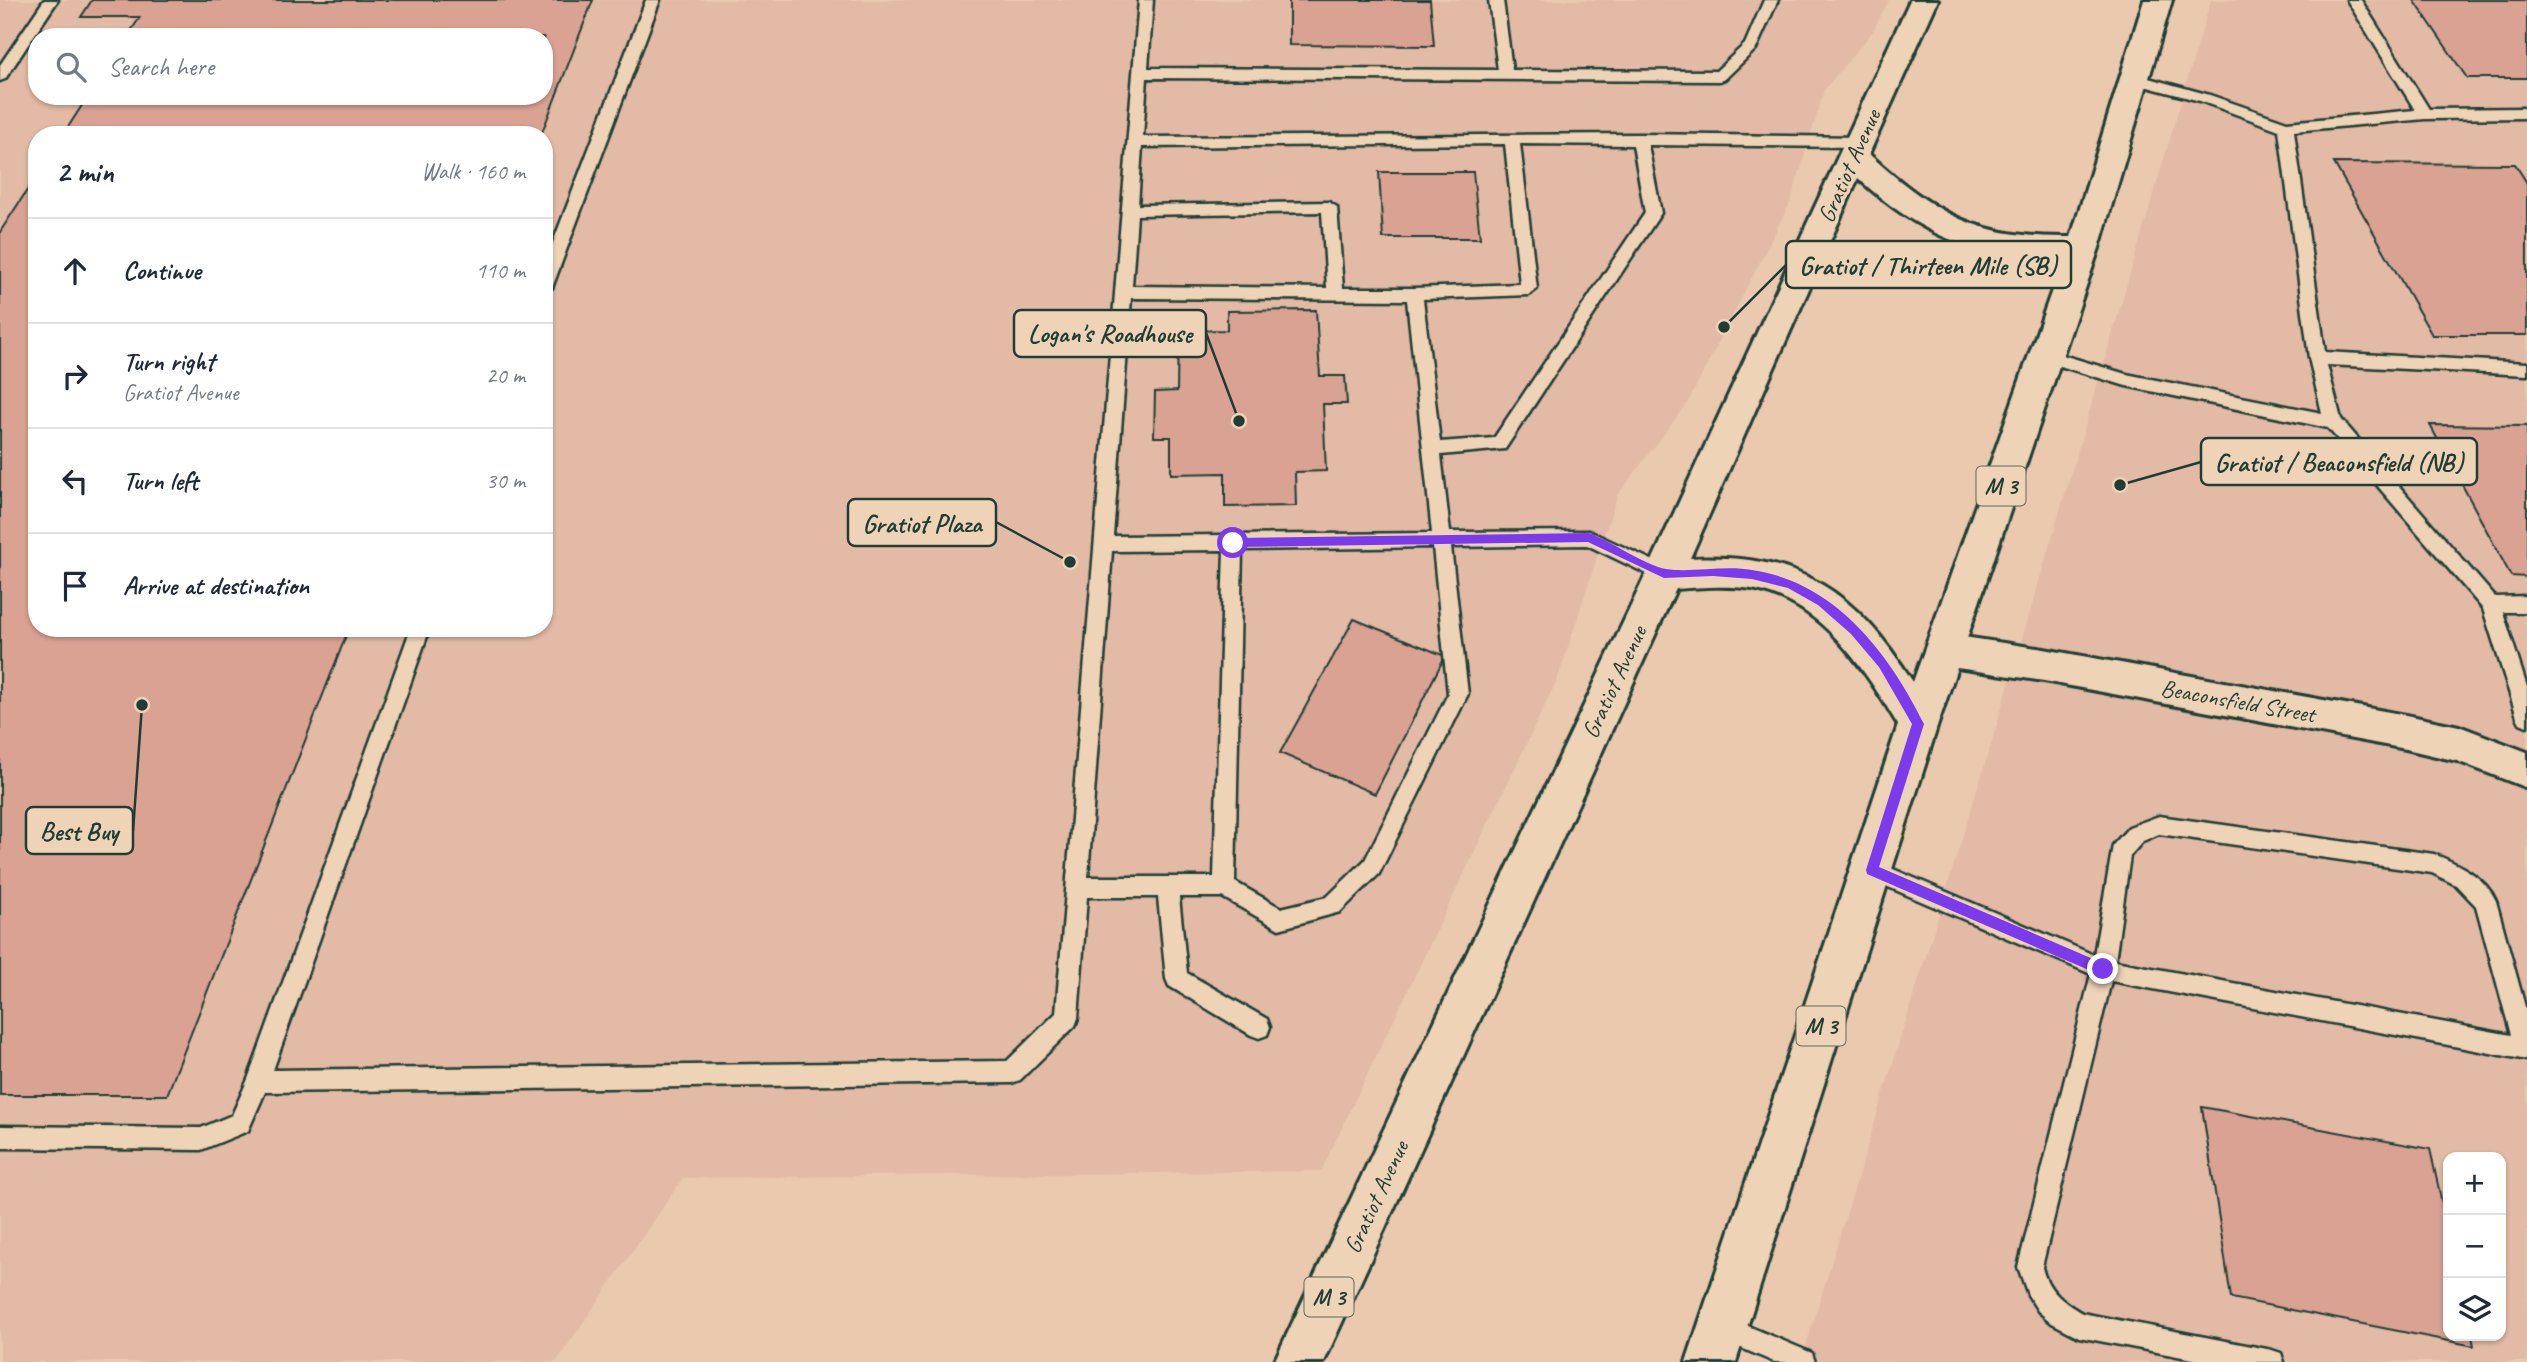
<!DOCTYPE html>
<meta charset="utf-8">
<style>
body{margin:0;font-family:Caveat,sans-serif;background:#f2f2f3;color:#1f2937}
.controls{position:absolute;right:21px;bottom:21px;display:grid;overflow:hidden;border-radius:14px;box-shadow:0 2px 5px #0004}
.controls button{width:63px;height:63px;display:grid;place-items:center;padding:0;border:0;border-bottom:2px solid #e0e1e3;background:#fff;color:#1f2937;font:35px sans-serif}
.stop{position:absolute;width:21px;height:21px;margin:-16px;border:5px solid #7c3aed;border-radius:50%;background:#fff}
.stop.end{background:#7c3aed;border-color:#fff;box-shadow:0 2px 7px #0008}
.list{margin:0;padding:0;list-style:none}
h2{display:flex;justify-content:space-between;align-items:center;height:91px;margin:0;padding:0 28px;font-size:30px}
h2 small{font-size:23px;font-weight:400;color:#747a83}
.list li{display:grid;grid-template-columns:46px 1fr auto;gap:21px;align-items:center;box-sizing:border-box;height:105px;padding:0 28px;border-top:2px solid #e0e1e3}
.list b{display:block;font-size:26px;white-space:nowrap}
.list p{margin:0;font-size:23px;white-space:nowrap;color:#747a83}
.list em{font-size:23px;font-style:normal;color:#747a83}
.icon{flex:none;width:38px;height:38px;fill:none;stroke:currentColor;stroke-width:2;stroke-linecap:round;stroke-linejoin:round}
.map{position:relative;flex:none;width:2527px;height:1362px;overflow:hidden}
.search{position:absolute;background:#fff;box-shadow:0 2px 5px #0004;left:28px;top:28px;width:525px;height:77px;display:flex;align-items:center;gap:18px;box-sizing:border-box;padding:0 24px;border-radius:28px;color:#747a83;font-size:26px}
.panel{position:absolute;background:#fff;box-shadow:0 2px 5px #0004;left:28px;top:126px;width:525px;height:511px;border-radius:28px}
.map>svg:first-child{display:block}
.built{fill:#e2baa5;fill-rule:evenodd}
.building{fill:#daa293;stroke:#1f3d34;stroke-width:2}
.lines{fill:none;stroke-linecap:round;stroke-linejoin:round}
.service-casing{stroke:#1f3d34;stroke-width:5}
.minor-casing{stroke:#1f3d34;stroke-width:6}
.primary-casing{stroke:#1f3d34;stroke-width:6}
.service{fill:#efd3b6;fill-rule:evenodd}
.minor{fill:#efd3b6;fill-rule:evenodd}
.primary{fill:#efd3b6;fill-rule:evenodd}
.route{fill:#7c3aed}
.labels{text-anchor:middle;stroke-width:7;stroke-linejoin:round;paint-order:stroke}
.shield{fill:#efd3b6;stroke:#5d6a5b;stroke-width:2}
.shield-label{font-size:23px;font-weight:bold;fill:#1f3d34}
.street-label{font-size:24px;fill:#1f3d34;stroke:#efd3b6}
.leader{fill:none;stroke:#1f3d34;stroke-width:2.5}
.callout-dot{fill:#1f3d34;stroke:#efd3b6;stroke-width:2.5}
.callout{fill:#efd3b6;stroke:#1f3d34;stroke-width:2.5}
.callout-label{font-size:26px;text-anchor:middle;font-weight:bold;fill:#1f3d34}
</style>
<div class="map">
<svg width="2527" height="1362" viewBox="0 0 2527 1362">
<rect width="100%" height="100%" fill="#ebc9af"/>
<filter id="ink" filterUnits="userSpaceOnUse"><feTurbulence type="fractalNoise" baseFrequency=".0143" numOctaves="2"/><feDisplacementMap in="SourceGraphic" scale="14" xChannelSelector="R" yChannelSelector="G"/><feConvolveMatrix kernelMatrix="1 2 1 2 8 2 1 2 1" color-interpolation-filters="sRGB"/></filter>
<g filter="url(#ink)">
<!-- built -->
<g class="built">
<path d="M 0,0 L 1889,0 L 1873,31 L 1824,90 L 1791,201 L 1688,402 L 1617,496 L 1558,678 L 1321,1171 L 683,1178 L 556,1362 L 0,1362 ZM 37,37 L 544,37 L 544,96 L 37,96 ZM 37,135 L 544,135 L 544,628 L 37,628 Z"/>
<path d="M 2211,0 L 2527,0 L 2527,1362 L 1801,1362 L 1989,751 ZM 2448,1157 L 2501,1157 L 2501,1336 L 2448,1336 Z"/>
</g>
<!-- building -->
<g class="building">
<polygon points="92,0 593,0 541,135 63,135 88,96 544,96 544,37 127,37 140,17 81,17"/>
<polygon points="1289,0 1430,0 1434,46 1289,45"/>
<polygon points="2414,0 2527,0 2527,78 2467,78"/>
<polygon points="2334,163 2515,164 2527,183 2527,335 2432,335"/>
<polygon points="1379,172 1473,172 1480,238 1383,238"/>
<polygon points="37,175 37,628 349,628 167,1095 0,1095 0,232"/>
<polygon points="1316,310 1320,376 1345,376 1347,404 1323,404 1326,471 1295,472 1296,506 1225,507 1225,473 1171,474 1171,437 1154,437 1155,392 1177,391 1178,331 1227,330 1227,311"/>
<polygon points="2430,425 2527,426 2527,577 2511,576"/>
<polygon points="1354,619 1445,656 1375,794 1280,753"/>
<polygon points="2202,1107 2430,1149 2448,1230 2448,1336 2472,1336 2474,1346 2231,1298"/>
</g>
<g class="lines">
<defs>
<g id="service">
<polygon points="44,0 58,0 5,79 0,81 0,65"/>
<polygon points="646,0 660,0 552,288 544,294 544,266"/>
<path d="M 1139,0 L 1153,0 L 1148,68 L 1498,70 L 1489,0 L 1503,0 L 1512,70 L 1716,71 L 1745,44 L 1764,0 L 1778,0 L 1756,49 L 1725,79 L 1720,81 L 1147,78 L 1143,137 L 1639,134 L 1860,137 L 1867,142 L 1860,147 L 1648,145 L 1661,213 L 1505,449 L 1441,455 L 1450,532 L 1589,531 L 1671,569 L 1673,574 L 1671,579 L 1664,582 L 1587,545 L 1451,547 L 1468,694 L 1379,874 L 1340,912 L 1279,929 L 1222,897 L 1179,897 L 1187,973 L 1267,1019 L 1270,1027 L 1267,1035 L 1259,1038 L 1251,1035 L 1169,986 L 1166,979 L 1158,897 L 1087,897 L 1078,1018 L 1075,1026 L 1020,1080 L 1012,1083 L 265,1092 L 248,1131 L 201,1150 L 0,1148 L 0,1126 L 201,1128 L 232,1115 L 248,1079 L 411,628 L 430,628 L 273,1070 L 1007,1061 L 1056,1013 ZM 1505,144 L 1520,284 L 1414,288 L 1343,288 L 1337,207 L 1329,202 L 1138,205 L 1142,147 ZM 1520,144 L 1633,145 L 1645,213 L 1494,438 L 1440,442 L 1423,299 L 1529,295 L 1537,289 ZM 1322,212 L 1327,288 L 1132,286 L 1137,215 ZM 1131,298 L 1407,300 L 1432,533 L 1113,536 ZM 1433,547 L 1448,694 L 1365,860 L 1327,897 L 1281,908 L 1235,882 L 1242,550 ZM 1224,550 L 1214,877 L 1088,877 L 1112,551 Z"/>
<polygon points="2347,0 2361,0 2429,109 2527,108 2527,118 2425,119 2294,131 2325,352 2527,363 2527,375 2327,365 2341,419 2495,597 2527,596 2527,612 2503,612 2527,687 2527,726 2520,723 2517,717 2483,609 2328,428 2126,386 2040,360 2038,356 2046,350 2126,374 2322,413 2309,358 2279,130 2200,101 2129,82 2127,79 2134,74 2210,95 2287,122 2415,110"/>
<path d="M 2159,816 L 2434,854 C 2458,864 2485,876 2496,901 L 2527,1014 L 2527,1060 L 2111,981 L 2042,1267 C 2047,1290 2063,1302 2082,1313 L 2272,1350 L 2281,1353 L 2284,1362 L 2208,1362 L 2079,1337 L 2052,1323 L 2038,1311 L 2028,1295 L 2018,1267 L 2091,974 L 1865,877 L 1862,870 L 1865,863 L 1872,860 L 2094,955 L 2113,845 L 2129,827 ZM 2159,834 L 2432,873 L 2456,885 L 2476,906 L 2511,1035 L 2115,961 L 2130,856 L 2143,841 Z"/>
<polygon points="1722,1315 1812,1353 1815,1362 1774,1362 1713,1336 1710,1327 1713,1318"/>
</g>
<polygon id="minor" points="1944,634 2044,649 2406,715 2459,726 2527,752 2527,788 2457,761 2406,749 2044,681 1944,666 1931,661 1925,650 1931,639"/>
<path id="primary" d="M 1910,0 L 1938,0 L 1869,154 C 1937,216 1978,238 2071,237 L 2144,0 L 2172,0 L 2099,248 L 1938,724 L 1736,1362 L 1686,1362 L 1898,725 C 1864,668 1822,602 1752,589 C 1727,585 1701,587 1676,589 L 1324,1362 L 1274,1362 L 1646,574 ZM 1858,178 C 1919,235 1980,260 2063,259 L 1913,682 C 1855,591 1800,553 1690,558 Z"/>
</defs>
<!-- service casing -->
<use href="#service" class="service-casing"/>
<!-- minor casing -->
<use href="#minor" class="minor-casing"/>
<!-- primary casing -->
<use href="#primary" class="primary-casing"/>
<!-- service -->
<use href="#service" class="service"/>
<!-- minor -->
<use href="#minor" class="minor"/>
<!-- primary -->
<use href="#primary" class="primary"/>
</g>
</g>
<!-- route -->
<path class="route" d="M 1589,533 C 1610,541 1647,566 1666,569 C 1691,573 1724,565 1752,570 C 1835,582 1889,653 1924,724 L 1879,867 L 2107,965 L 2107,974 L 2098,974 L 1867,874 L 1866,870 L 1912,724 L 1879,667 L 1851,634 L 1818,605 L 1788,588 L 1752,579 L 1713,576 L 1664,578 L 1588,542 L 1233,547 L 1228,543 L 1233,538 Z"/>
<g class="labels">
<!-- shield labels -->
<g class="shield">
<rect x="1976.5" y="466.5" width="49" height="39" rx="5"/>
<rect x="1796.5" y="1006.5" width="49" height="39" rx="5"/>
<rect x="1304.5" y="1277.5" width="49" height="39" rx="5"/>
</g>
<g class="shield-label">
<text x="2001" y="494">M 3</text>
<text x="1821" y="1034">M 3</text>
<text x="1329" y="1305">M 3</text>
</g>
<!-- street labels -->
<g class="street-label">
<text transform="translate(1849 166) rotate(-66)" y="8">Gratiot Avenue</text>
<text transform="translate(1614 682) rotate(-65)" y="8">Gratiot Avenue</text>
<text transform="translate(2238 701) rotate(10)" y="8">Beaconsfield Street</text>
<text transform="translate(1376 1197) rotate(-65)" y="8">Gratiot Avenue</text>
</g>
</g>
<!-- callouts -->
<path class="leader" d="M1724 327L1786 265M1239 421L1206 333M2120 485L2201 462M1070 562L996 522M142 705L133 831"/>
<g class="callout-dot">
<circle cx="1724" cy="327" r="7"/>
<circle cx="1239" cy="421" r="7"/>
<circle cx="2120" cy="485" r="7"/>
<circle cx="1070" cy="562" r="7"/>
<circle cx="142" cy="705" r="7"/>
</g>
<g class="callout">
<rect x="1786" y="241" width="285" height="47" rx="7"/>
<rect x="1014" y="310" width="192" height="47" rx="7"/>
<rect x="2201" y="438" width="276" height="47" rx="7"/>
<rect x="848" y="499" width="148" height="47" rx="7"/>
<rect x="26" y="807" width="107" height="47" rx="7"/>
</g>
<g class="callout-label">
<text x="1928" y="274">Gratiot / Thirteen Mile (SB)</text>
<text x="1110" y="342">Logan's Roadhouse</text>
<text x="2339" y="471">Gratiot / Beaconsfield (NB)</text>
<text x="922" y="532">Gratiot Plaza</text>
<text x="79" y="840">Best Buy</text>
</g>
</svg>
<div class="controls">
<button>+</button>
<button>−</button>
<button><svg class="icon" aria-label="layers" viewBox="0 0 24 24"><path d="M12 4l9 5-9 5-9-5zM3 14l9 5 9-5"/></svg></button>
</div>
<div class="stop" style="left:1233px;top:543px"></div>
<div class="stop end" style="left:2103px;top:969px"></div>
<div class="search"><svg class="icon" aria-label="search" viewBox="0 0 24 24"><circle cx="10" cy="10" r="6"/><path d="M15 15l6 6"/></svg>Search here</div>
<section class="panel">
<h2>2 min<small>Walk · 160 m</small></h2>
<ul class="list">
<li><svg class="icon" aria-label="ahead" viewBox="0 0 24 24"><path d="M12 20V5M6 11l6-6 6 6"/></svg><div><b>Continue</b></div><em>110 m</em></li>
<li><svg class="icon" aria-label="right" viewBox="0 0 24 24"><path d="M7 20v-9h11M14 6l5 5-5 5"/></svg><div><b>Turn right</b><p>Gratiot Avenue</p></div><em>20 m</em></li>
<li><svg class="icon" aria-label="left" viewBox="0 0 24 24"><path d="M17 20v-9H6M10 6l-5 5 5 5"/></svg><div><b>Turn left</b></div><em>30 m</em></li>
<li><svg class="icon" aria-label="arrive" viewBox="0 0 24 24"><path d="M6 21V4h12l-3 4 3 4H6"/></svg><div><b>Arrive at destination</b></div></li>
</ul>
</section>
</div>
